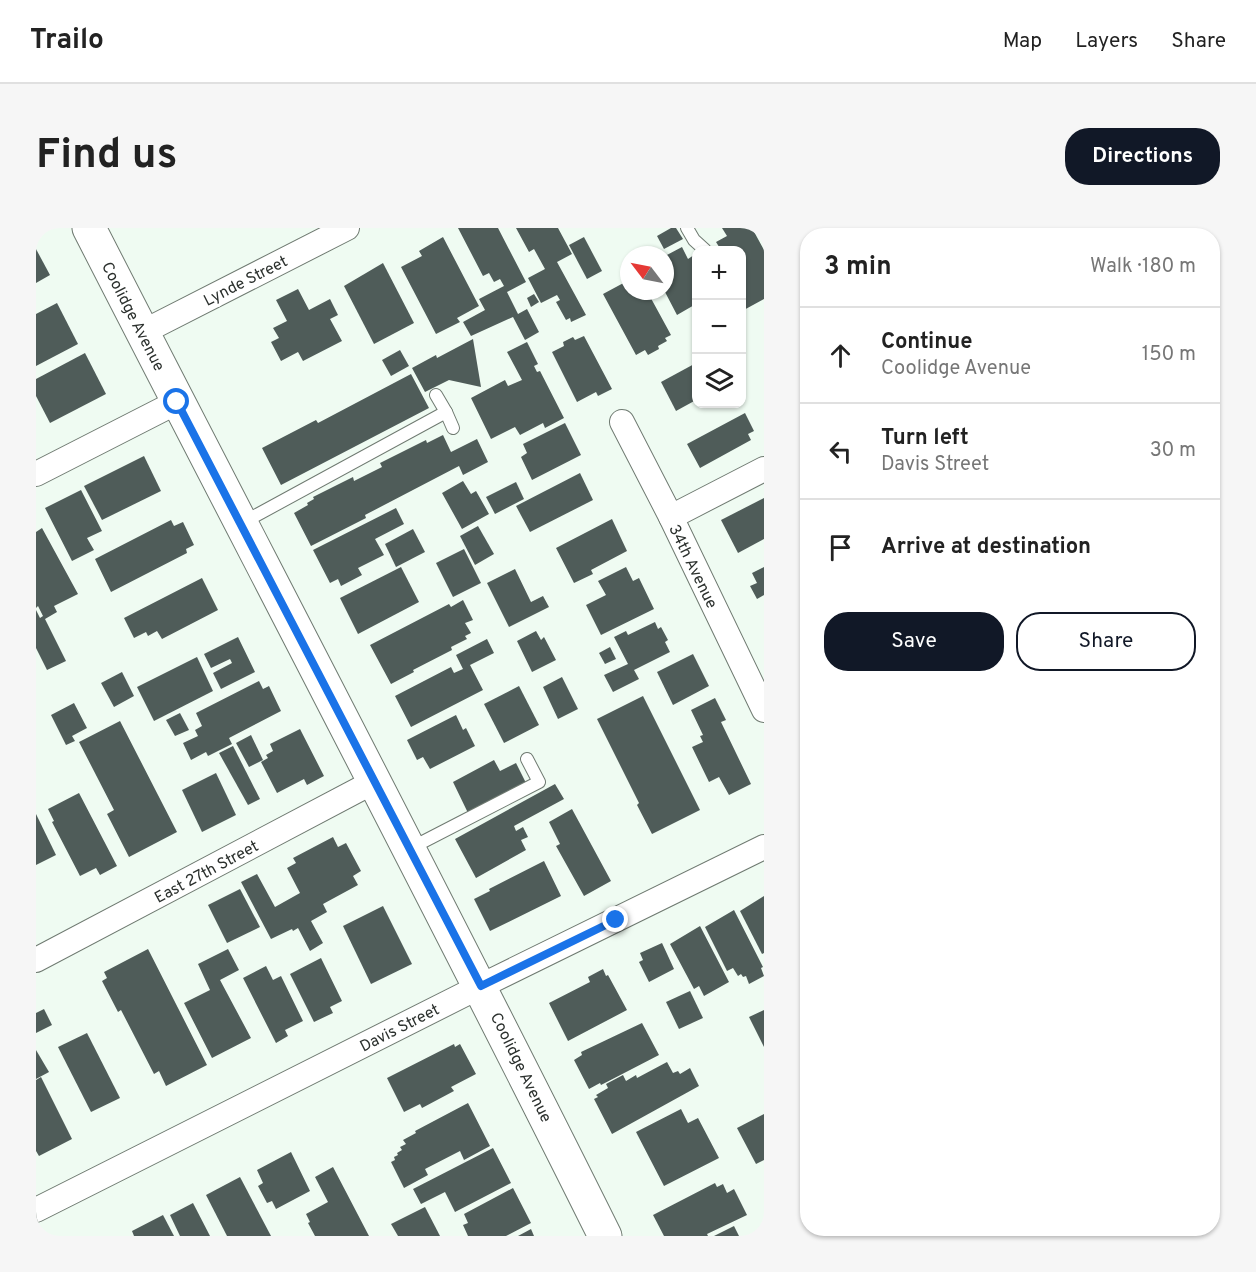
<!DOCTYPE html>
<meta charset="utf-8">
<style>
body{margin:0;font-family:Overpass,sans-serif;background:#f6f6f6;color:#222}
.controls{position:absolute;right:18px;top:18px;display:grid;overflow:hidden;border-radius:12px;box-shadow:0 2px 4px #0004}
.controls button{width:54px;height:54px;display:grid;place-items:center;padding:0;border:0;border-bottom:2px solid #e0e0e0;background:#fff;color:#222;font:30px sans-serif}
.compass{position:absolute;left:584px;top:18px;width:54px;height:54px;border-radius:50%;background:#fff;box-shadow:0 2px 4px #0004;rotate:302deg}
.stop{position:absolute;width:18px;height:18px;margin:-14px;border:4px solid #1a73e8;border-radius:50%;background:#fff}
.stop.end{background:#1a73e8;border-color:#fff;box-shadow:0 2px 6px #0008}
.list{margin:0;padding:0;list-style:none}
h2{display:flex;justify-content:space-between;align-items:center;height:78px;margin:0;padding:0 24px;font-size:26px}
h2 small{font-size:20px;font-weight:400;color:#767676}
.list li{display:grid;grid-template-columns:39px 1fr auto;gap:18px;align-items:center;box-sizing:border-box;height:96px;padding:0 24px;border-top:2px solid #e0e0e0}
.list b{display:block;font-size:22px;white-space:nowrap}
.list p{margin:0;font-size:20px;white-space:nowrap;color:#767676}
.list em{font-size:20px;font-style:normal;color:#767676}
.actions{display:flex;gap:12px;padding:18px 24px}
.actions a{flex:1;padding:14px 0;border:2px solid #111827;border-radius:24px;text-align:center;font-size:21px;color:#111827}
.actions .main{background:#111827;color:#fff}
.icon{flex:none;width:33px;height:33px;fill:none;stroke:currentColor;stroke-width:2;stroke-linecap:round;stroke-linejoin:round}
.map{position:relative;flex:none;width:728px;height:1008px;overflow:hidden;border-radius:24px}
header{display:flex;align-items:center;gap:36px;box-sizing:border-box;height:84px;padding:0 30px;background:#fff;border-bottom:2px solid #e0e0e0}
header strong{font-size:28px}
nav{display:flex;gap:33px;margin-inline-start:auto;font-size:21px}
.intro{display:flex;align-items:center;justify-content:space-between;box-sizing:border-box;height:144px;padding:0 36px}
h1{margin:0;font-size:42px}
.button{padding:15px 27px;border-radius:24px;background:#111827;color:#fff;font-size:21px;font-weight:700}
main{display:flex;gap:36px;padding:0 36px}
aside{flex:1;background:#fff;border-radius:24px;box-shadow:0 2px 4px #0004}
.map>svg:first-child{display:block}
.building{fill:#4f5c59}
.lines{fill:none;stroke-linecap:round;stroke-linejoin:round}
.lane-casing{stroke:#6f7a71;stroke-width:14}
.street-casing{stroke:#6f7a71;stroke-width:26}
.secondary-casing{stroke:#6f7a71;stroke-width:35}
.lane{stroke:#fff;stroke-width:12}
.street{stroke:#fff;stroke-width:24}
.secondary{stroke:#fff;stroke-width:33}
.route{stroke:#1a73e8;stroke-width:8}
.labels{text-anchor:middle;stroke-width:6;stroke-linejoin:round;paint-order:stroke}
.street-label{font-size:16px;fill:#2b302d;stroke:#fff}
</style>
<header>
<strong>Trailo</strong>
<nav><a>Map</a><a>Layers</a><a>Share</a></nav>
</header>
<div class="intro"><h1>Find us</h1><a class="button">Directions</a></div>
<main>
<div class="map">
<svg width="728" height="1008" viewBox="0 0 728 1008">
<rect width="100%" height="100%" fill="#effbf2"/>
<!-- building -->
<g class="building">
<polygon points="422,0 462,0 490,54 471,64 482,86 491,81 503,104 489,112 477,89 435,108 427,94 449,82 443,71 468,58 464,51 458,54 453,45 447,48"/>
<polygon points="480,0 522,0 536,26 521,34 550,87 535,94 534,90 530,92 520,74 524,72 521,67 505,75 492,50 509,41 498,21 493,24"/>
<polygon points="635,0 640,0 647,11 628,21 621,8"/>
<polygon points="686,0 716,0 728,22 728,71 706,83 706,22 685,22 680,14 691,8"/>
<polygon points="407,9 443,78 421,90 424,94 400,106 365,39 386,28 383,23"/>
<polygon points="548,9 566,43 551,51 533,17"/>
<polygon points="646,19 652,31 658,27 660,32 660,76 641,87 629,64 629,28"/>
<polygon points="0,21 14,47 0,55"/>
<polygon points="347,35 378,95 338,116 308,58"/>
<polygon points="593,52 593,63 611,63 635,107 629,110 631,113 622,118 623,121 612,127 609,122 600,127 567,66"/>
<polygon points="262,61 273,82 294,71 302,87 294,91 306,113 267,133 262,124 245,133 235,114 243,110 237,100 251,93 240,72"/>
<polygon points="498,66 503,74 495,79 491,70"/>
<polygon points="21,75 42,116 0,138 0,86"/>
<polygon points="548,108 576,161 562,168 560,164 541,174 516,124 528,118 527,114 537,109 539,112"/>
<polygon points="437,111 445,159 413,152 389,164 376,140 400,127 401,130"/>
<polygon points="491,114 502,136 498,138 501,144 504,143 528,190 509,200 507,195 484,207 479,199 455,211 435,170 469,152 472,158 486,152 471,124"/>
<polygon points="364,122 373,138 355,148 346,132"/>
<polygon points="49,125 70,166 14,195 0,168 0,151"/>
<polygon points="660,135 660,172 640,183 625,154"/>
<polygon points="375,146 393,180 245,257 226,220 280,192 282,195"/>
<polygon points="709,185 718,203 712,206 715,212 664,240 651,216"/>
<polygon points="529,195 545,227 496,252 485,229 491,225 487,216"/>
<polygon points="407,207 415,224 441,211 452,234 427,247 423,238 329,287 330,290 275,318 258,285 272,277 271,275 278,271 277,269 317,249 318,253 346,239 344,235 390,212 391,215"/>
<polygon points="108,228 125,263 66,292 48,258"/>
<polygon points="544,245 557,272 494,304 480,278"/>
<polygon points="427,253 435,266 440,263 453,286 426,301 406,265"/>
<polygon points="480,254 488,271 459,286 450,269"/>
<polygon points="45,262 66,303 51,310 58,322 36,333 9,280"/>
<polygon points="728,270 728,311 702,325 685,292"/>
<polygon points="360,280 368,296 339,311 348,327 322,340 326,347 305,358 302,351 294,355 277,322"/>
<polygon points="576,291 591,323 555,342 557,346 538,355 520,320"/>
<polygon points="135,292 138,298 147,294 158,317 150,321 151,325 75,364 59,331"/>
<polygon points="442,298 458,326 439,337 424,308"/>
<polygon points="6,300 42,366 18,378 21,384 9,391 30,433 11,442 0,420 0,382 4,390 7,388 2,378 0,380 0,304"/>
<polygon points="377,301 389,324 360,339 349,316"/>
<polygon points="428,321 445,355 417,369 400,335"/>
<polygon points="365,339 383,374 322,406 304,370"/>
<polygon points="590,339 597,353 603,350 618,381 565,407 550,377 570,367 562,353"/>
<polygon points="728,339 728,367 721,371 714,358 721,355 716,345"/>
<polygon points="479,341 495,374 507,368 513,379 473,399 451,355"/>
<polygon points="166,350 182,382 126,411 121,403 112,408 110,404 98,410 88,390"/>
<polygon points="427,372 437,392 429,395 435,405 429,408 431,411 415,419 416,422 377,442 378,444 355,456 334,417 413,376 415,379"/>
<polygon points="619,394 622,401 625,399 632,412 629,414 634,424 598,442 603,451 577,464 568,447 592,436 578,409 590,403 592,407"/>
<polygon points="500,403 505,412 508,409 520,432 496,444 481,413"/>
<polygon points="202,409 219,444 185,461 177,445 196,435 194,431 175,440 168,426"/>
<polygon points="451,411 458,425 434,437 447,462 375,499 359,468 415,439 418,445 427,441 420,427"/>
<polygon points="574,419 580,431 569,436 563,425"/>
<polygon points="657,426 673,458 637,477 621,444"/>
<polygon points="161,429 177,463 118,493 101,459"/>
<polygon points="86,444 98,468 78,479 65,455"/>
<polygon points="526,449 542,481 522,491 507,459"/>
<polygon points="223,453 227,461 233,458 245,483 193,510 196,516 172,528 170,524 155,532 147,515 162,508 159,502 166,498 160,485"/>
<polygon points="483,458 503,497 468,515 448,476"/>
<polygon points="607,468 664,582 616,606 601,577 603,575 561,491"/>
<polygon points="679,470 690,492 685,494 715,556 693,567 683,549 673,554 656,519 667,514 664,508 667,507 655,482"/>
<polygon points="38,475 51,500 36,508 39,513 30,517 15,487"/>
<polygon points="144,485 153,502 139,508 130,492"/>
<polygon points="420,487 427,502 430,500 439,518 394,541 387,529 381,532 371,512"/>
<polygon points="84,493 141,604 93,629 71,586 78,582 43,514"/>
<polygon points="264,501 288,548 271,557 268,551 241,565 225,534 232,530 230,527 237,523 234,516"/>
<polygon points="215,507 227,532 213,539 200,515"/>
<polygon points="197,518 224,571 212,577 183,525"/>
<polygon points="458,532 464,543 480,535 490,555 432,585 417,554"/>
<polygon points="180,545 200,587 166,604 146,562"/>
<polygon points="519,556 528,571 478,598 480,603 487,599 492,609 485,612 490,622 440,650 419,611"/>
<polygon points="43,565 81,638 64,647 60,640 44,648 16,594 18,593 12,581"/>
<polygon points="536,581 575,653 548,668 520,618 524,616 513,594"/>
<polygon points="0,586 20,627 0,637"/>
<polygon points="297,609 302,619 310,615 325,643 317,648 322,657 287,676 291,684 275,693 287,715 274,723 262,700 257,703 256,701 235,711 205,654 221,646 239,679 264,665 251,640 260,635 257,630"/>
<polygon points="508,633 525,668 454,703 438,671 454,663 453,661"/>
<polygon points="204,661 224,699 191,715 172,677"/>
<polygon points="728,668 728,725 726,726 704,683"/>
<polygon points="347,678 376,736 335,756 307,698"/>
<polygon points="698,682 727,739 725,740 728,748 713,756 710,748 707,749 705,746 702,748 697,740 691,743 669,699"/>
<polygon points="664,698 693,754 668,768 663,758 658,761 634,716"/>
<polygon points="626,715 638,741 613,754 603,734 607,732 604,725"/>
<polygon points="112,721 171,837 130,858 123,843 118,846 85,782 82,784 66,753 71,750 68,744"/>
<polygon points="192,721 203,742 184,752 215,810 176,830 148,775 174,762 162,736"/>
<polygon points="285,730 306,773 294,779 297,785 278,794 254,746"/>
<polygon points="230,738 237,752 245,748 267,793 249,802 252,808 240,815 207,750"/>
<polygon points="567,741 570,748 572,747 591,782 532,813 513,775 554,754 552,749"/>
<polygon points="654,763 667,790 643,801 630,774"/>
<polygon points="8,781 16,797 0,805 0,785"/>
<polygon points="728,782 728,819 713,789"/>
<polygon points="606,795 623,827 565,857 564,855 553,861 538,832 546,827 545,824"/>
<polygon points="51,805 84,870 55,884 22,819"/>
<polygon points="418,816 419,819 424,816 440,846 415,859 418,863 386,880 384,876 368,884 351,850"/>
<polygon points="0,822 13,844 0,851"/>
<polygon points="631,834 637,845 642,843 644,846 654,840 663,858 576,906 558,871 562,869 560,867 572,860 570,856 587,847 590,853 600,847 601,850"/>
<polygon points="5,849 36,911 3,928 0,923 0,852"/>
<polygon points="432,875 454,918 428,932 424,923 389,941 392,947 368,960 355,934 359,932 358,929 362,927 361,925 366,922 364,919 370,916 367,912 380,905 379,903"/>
<polygon points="645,881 652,895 662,890 683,930 628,958 600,904"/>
<polygon points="728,886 728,932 720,936 701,900"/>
<polygon points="457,920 475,955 419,984 409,964 385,976 377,961"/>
<polygon points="255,924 274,963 240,981 236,973 231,975 222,958 227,955 221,942"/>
<polygon points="297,939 333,1008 279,1008 272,995 274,994 270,986 292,974 279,949"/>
<polygon points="204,949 235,1008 191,1008 170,967"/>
<polygon points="679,955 681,959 687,956 691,965 698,961 711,987 671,1006 672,1008 628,1008 617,987"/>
<polygon points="477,960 495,995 470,1008 432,1008 427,997 432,995 428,986"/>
<polygon points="157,975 174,1008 144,1008 134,987"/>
<polygon points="389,979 404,1008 362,1008 355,996"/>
<polygon points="127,987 138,1008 98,1008 96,1003"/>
<polygon points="698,998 703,1008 678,1008"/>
<polygon points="495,1001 498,1008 482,1008"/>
</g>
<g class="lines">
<defs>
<g id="lane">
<polyline points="651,0 658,12 669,22"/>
<polyline points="410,184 417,200"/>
<polyline points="206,295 410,184 400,167"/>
<polyline points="375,620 503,554 491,531"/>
</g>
<g id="street">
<polyline points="107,104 311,0"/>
<polyline points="586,194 635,289 728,482"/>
<polyline points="0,246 141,174"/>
<polyline points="635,289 728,241"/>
<polyline points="0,732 339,553"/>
<polyline points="0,982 445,758 728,619"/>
</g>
<path id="secondary" d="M 53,0 C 225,336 401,670 569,1008"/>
</defs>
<!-- lane casing -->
<use href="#lane" class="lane-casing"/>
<!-- street casing -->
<use href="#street" class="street-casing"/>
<!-- secondary casing -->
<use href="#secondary" class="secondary-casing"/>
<!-- lane -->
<use href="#lane" class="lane"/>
<!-- street -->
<use href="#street" class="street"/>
<!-- secondary -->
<use href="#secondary" class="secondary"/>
</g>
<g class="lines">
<!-- route -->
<polyline class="route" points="141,174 445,758 580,692"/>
</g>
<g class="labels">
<!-- street labels -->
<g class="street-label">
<text transform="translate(209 52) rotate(-27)" y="6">Lynde Street</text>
<text transform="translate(98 88) rotate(63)" y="6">Coolidge Avenue</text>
<text transform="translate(658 338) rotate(64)" y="6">34th Avenue</text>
<text transform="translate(170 643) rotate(-28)" y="6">East 27th Street</text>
<text transform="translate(363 799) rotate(-27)" y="6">Davis Street</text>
<text transform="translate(486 839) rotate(64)" y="6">Coolidge Avenue</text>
</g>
</g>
</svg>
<div class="controls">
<button>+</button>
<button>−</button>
<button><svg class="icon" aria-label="layers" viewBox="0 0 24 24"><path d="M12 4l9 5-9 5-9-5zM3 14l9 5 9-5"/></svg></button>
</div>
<svg class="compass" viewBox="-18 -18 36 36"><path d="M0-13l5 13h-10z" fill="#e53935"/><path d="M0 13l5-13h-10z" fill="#767676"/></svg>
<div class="stop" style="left:141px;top:174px"></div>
<div class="stop end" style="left:580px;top:692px"></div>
</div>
<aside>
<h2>3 min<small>Walk · 180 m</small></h2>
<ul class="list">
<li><svg class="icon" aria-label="ahead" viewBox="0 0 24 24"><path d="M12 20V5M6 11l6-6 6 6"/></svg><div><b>Continue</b><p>Coolidge Avenue</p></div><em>150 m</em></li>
<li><svg class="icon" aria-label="left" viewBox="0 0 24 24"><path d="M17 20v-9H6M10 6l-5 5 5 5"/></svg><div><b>Turn left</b><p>Davis Street</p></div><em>30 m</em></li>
<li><svg class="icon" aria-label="arrive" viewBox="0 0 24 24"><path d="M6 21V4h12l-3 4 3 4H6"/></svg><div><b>Arrive at destination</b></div></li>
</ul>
<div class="actions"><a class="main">Save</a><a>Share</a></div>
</aside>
</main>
